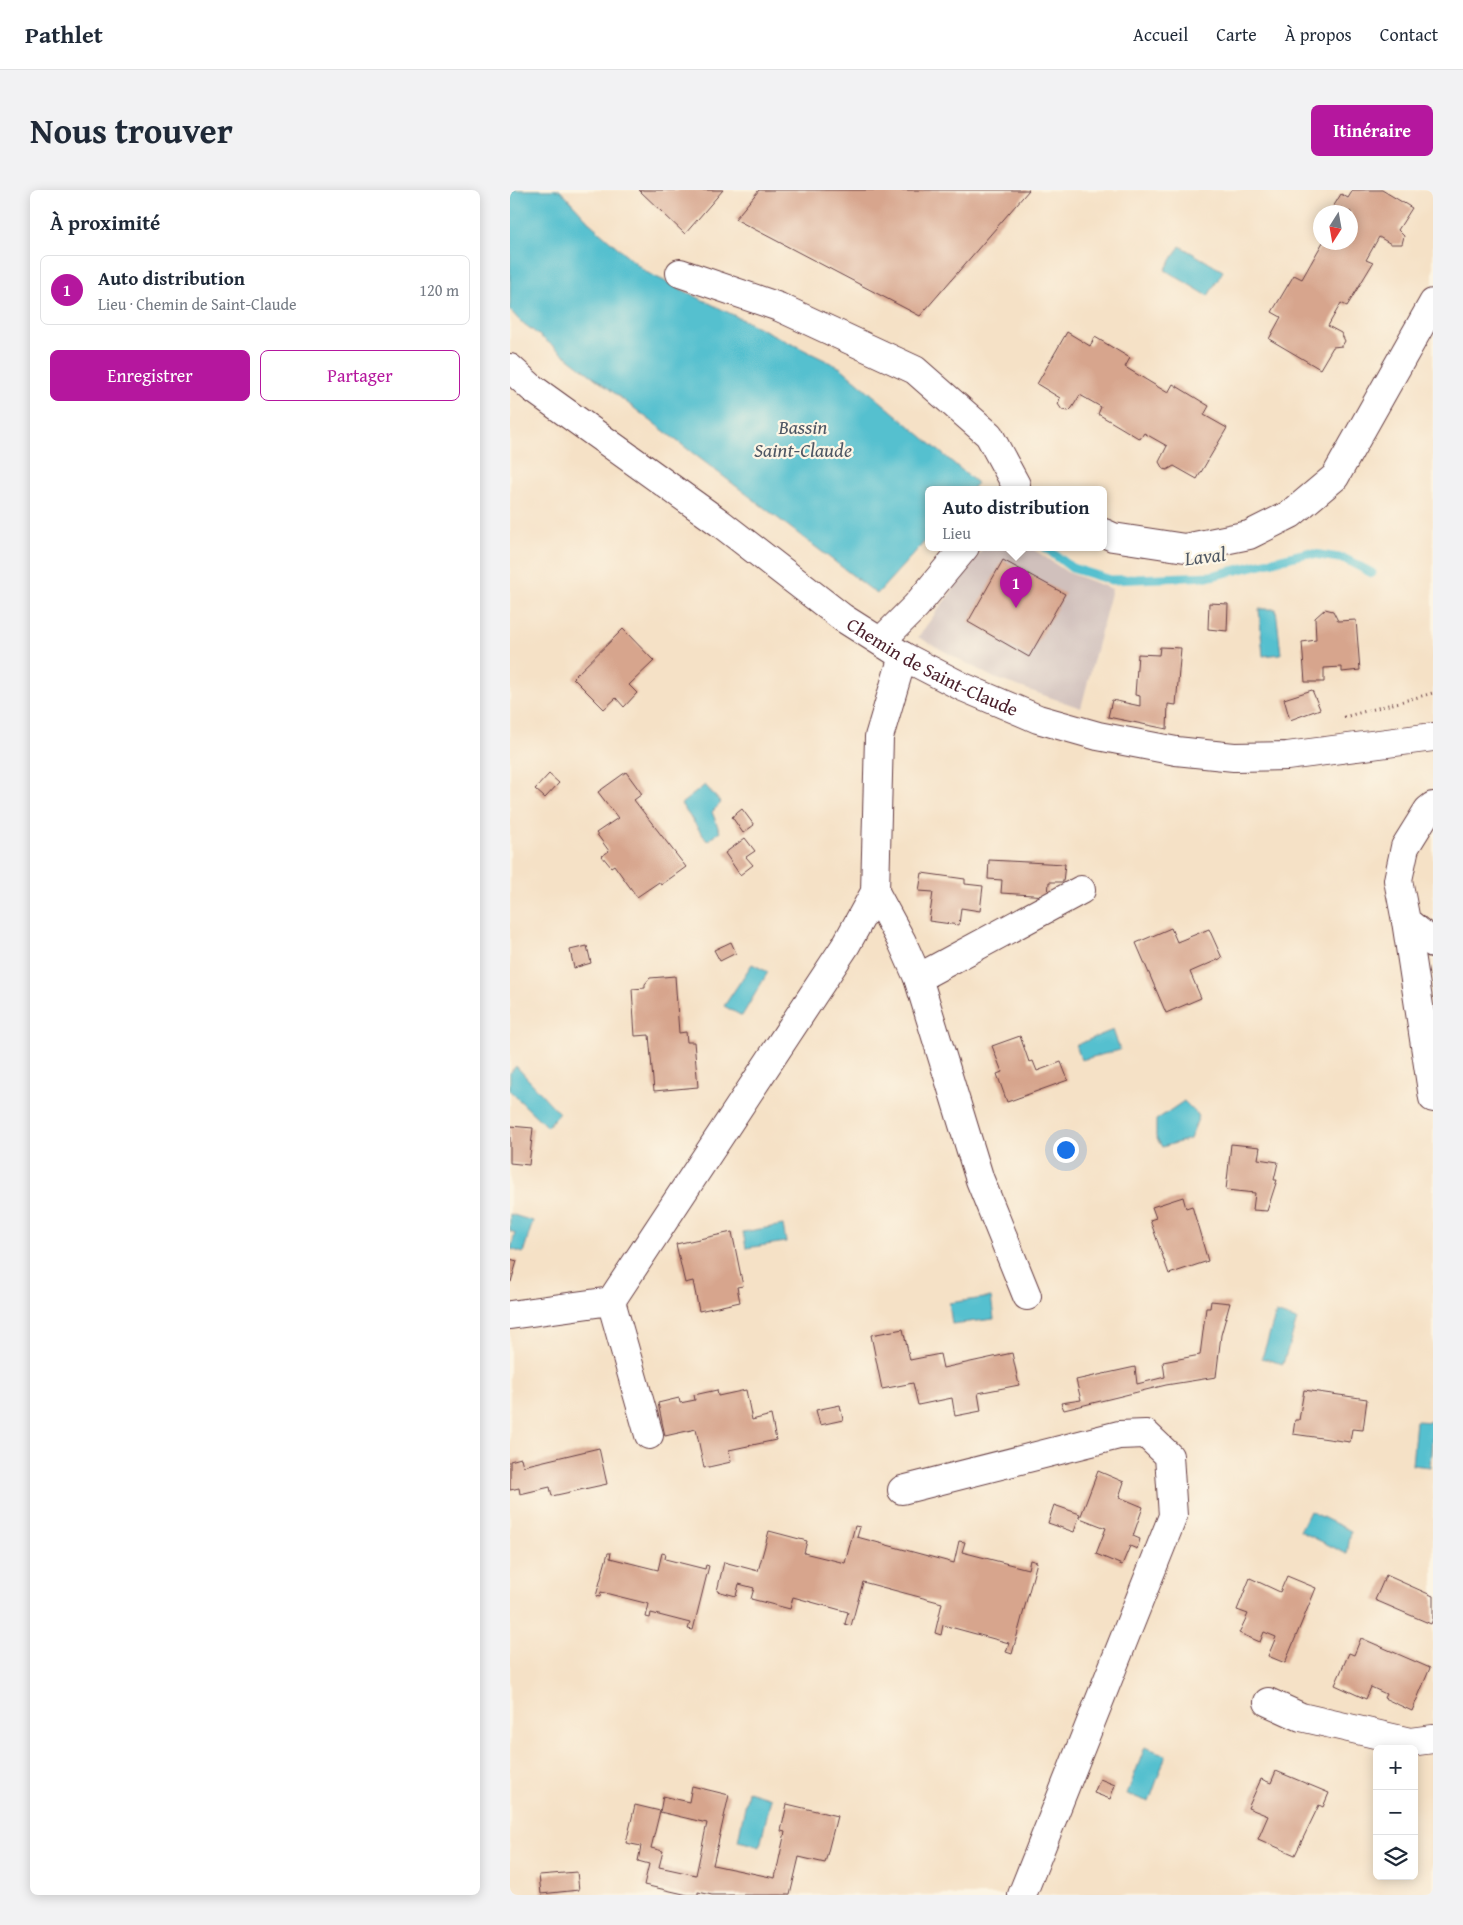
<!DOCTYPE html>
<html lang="fr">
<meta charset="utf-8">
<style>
body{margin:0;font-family:"Gentium Book Plus",serif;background:#f2f2f3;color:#1f2937}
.controls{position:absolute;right:15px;bottom:15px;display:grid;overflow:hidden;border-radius:8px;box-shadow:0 2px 12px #0003}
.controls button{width:45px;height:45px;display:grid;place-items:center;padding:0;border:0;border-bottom:1px solid #e0e1e3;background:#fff;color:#1f2937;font:25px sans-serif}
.compass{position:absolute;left:803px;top:15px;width:45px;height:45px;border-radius:50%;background:#fff;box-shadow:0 2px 12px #0003;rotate:191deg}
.you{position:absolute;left:555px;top:959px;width:18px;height:18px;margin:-12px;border:4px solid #fff;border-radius:50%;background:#1a73e8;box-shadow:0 0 0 8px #1a73e833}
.badge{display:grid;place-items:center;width:32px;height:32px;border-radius:50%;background:#b5179e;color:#fff;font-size:16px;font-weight:700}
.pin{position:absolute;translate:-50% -41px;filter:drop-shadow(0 1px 2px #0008)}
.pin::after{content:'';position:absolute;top:26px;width:18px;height:15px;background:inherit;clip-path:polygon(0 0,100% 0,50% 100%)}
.popup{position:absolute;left:415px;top:296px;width:182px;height:65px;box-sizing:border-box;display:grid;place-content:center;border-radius:8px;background:#fff;filter:drop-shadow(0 1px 4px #0005);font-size:16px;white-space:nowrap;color:#747a83}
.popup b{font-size:19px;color:#1f2937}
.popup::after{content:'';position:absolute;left:50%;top:100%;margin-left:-10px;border:10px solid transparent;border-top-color:#fff}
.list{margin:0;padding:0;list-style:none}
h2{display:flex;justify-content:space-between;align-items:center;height:65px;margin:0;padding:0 20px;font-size:21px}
h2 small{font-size:16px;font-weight:400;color:#747a83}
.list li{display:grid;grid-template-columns:32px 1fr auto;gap:15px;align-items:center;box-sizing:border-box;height:70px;margin:0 10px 10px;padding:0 10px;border:1px solid #e0e1e3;border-radius:8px}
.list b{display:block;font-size:19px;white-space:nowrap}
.list p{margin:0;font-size:16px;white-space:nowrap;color:#747a83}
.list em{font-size:16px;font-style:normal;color:#747a83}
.actions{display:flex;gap:10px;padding:15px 20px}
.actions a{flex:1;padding:11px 0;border:1px solid #b5179e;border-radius:8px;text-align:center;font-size:18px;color:#b5179e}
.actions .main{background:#b5179e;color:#fff}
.icon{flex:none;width:28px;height:28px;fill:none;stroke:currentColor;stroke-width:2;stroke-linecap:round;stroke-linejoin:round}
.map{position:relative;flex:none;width:923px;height:1705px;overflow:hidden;border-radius:8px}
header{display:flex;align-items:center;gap:30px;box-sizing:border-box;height:70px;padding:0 25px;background:#fff;border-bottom:1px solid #e0e1e3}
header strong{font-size:24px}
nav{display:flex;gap:28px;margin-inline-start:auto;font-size:18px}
.intro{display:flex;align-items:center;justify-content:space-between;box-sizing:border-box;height:120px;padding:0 30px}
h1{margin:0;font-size:35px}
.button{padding:12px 22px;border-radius:8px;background:#b5179e;color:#fff;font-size:18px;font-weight:700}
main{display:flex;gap:30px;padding:0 30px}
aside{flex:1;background:#fff;border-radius:8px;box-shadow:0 2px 12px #0003}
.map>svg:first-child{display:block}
.industrial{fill:#d0c0bc}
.water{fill:#54c0cf;stroke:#4f707d}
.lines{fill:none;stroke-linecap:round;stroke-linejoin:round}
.stream{stroke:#54c0cf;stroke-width:9}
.building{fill:#d7a58d}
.minor-casing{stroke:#643c42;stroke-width:30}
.path{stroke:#643c42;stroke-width:3;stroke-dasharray:1 4;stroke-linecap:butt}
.minor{stroke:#fff;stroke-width:28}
.labels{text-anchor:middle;stroke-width:4.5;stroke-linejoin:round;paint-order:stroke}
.street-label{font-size:19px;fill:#4a1f2b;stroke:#fcf5e5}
.water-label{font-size:20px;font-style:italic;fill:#4e5764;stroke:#fcf5e5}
</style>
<header>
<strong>Pathlet</strong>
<nav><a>Accueil</a><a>Carte</a><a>À propos</a><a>Contact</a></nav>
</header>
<div class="intro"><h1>Nous trouver</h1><a class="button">Itinéraire</a></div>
<main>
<aside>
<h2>À proximité<small></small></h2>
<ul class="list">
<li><span class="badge">1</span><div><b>Auto distribution</b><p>Lieu · Chemin de Saint-Claude</p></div><em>120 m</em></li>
</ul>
<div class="actions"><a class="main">Enregistrer</a><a>Partager</a></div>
</aside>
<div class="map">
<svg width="923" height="1705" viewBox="0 0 923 1705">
<rect width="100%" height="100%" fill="#fcf5e5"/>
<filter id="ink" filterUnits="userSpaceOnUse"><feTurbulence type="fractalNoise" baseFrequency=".02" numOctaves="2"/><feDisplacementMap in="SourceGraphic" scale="10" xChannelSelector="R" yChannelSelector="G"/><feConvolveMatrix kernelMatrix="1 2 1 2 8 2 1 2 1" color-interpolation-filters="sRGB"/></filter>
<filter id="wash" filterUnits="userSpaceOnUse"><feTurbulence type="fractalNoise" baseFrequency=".0096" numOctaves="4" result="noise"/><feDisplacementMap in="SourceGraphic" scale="20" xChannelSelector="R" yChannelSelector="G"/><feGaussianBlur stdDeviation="1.12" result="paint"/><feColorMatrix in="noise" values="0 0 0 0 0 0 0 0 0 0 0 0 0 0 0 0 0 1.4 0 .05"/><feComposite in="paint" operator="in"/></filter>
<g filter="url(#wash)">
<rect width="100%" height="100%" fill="#f5e1c6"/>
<!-- industrial -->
<polygon class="industrial" points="474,357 520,357 557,382 602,399 571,518 484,488 408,447"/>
<!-- water -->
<g class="water">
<polygon points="0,0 50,0 83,36 136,82 331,178 467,293 462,299 418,299 418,348 367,404 9,130 0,120"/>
<polygon points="670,56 713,81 698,106 655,80"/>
<polygon points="749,419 766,419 771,464 753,466"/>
<polygon points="195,595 211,613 202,622 210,642 197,651 171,614"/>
<polygon points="242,774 258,782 232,826 214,816"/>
<polygon points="603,840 610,860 571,870 566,855"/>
<polygon points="6,876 49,923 37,937 0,901 0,883"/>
<polygon points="674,911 689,926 680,949 652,957 646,947 646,930"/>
<polygon points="0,1024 23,1031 13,1063 1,1059 5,1043 0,1041"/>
<polygon points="273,1035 276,1052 236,1058 233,1042"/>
<polygon points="481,1107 484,1129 442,1134 439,1113"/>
<polygon points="766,1123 787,1130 773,1174 752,1168"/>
<polygon points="906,1231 923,1232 920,1277 902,1275"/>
<polygon points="800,1321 841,1341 837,1364 790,1341"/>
<polygon points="635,1557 656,1565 639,1612 617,1604"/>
<polygon points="238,1601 261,1608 250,1656 228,1651"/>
</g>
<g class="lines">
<!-- stream -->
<polyline class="stream" points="535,357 562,378 601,390 701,386 797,363 835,369 862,383"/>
</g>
<g id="blocks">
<!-- building -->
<g class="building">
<polygon points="129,0 213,0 175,44"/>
<polygon points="249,0 519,0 410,126 225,29"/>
<polygon points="843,0 872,0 902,18 888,40 894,46 892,54 881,54 869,47 856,70 863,73 837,116 831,113 818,136 831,143 835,151 832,156 823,157 810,179 759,149 771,127 762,122 784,85 792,89 813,52 841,52 841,22 820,22 831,4 838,8"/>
<polygon points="557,142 580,156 585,147 620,168 615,177 658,203 663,194 699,216 694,225 717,238 687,289 664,276 657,280 653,279 649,272 657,256 634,243 630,249 610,237 588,224 591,217 570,205 562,218 559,221 552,220 548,214 550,208 527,194"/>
<polygon points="493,370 555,404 519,467 458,432"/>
<polygon points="699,413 718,414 717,441 698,439"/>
<polygon points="815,419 823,421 828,431 846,430 850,480 832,482 832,477 814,478 814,492 795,492 792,452 806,450 805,428"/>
<polygon points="113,439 144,471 119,495 127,503 114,517 106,508 94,519 63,488"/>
<polygon points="650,457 671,458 666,515 658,514 657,539 598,527 602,510 630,516 630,506 625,505 628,464 649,465"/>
<polygon points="802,500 810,519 780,530 774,509"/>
<polygon points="116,582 132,604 124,610 176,677 151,695 149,692 127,707 104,675 101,677 92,666 99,661 86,643 108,628 88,602"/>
<polygon points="39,584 49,593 35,608 25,599"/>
<polygon points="232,619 244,635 233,643 222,627"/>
<polygon points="235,648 245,661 236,667 243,675 230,685 215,663"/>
<polygon points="479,670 555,674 553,692 539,692 538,706 491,703 492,690 478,689"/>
<polygon points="412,683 455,689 455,694 473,696 470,721 451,718 449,735 419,731 423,702 409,701"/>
<polygon points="661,738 667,752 699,739 712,768 680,782 691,808 656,823 626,753"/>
<polygon points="221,752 226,763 210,771 204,760"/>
<polygon points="77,756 81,773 64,778 60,760"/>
<polygon points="165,786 169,843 176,842 177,852 184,852 188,897 144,901 139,845 125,846 122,799 135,798 135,794 140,788"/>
<polygon points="510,846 519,872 523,871 527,881 551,872 558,890 497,912 487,884 492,882 482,856"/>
<polygon points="0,936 23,938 19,975 0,973"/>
<polygon points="721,954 750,957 748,969 768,972 764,990 767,990 757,1021 743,1020 745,1003 716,1000"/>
<polygon points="673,1007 676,1018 682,1016 698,1071 659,1084 640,1030 646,1028 642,1017"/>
<polygon points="222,1042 233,1096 227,1097 230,1112 189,1121 183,1091 175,1093 166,1054"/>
<polygon points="0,1069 7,1071 1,1092 0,1092"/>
<polygon points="701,1111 720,1113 711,1145 706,1187 656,1195 554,1220 551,1213 571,1210 566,1190 625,1177 627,1194 655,1187 653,1172 690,1165 696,1118 700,1118"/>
<polygon points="393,1139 400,1170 430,1164 433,1178 502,1163 509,1195 468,1203 471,1221 445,1226 442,1208 408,1215 403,1193 372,1199 361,1145"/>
<polygon points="207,1200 208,1206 236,1200 242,1230 261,1225 266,1250 219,1260 221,1272 194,1278 186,1239 155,1246 148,1213 169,1208 170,1213 185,1210 184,1205"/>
<polygon points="794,1200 857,1209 853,1240 842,1239 840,1252 783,1244 785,1230 789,1230"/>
<polygon points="330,1215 333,1230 310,1235 306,1220"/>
<polygon points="89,1258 97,1294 42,1306 40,1297 10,1304 9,1298 0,1300 0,1271 11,1268 13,1276"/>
<polygon points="588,1281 614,1292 609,1307 633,1317 623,1346 630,1349 627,1359 620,1356 612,1375 586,1364 596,1338 570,1328"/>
<polygon points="544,1315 570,1324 564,1342 538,1333"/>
<polygon points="345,1336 350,1337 347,1347 444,1373 449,1351 455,1352 452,1362 518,1379 520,1370 527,1372 502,1464 496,1462 499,1453 433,1435 431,1445 425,1443 432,1413 353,1392 341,1436 335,1434 338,1422 283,1407 280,1419 241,1409 244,1398 229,1394 226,1406 207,1401 214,1372 248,1381 259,1341 297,1351 294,1363 335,1373"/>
<polygon points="98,1363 101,1363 100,1368 148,1380 152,1363 156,1364 155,1369 195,1379 196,1375 199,1376 183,1440 178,1439 180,1433 141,1423 140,1428 136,1427 139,1414 91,1402 90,1407 86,1406"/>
<polygon points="876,1385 923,1406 923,1429 921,1434 865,1410"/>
<polygon points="777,1386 806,1398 775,1473 758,1466 766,1447 754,1442 750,1452 729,1443 738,1424 727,1420 740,1388 770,1402"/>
<polygon points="851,1448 920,1478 902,1521 874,1508 876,1504 861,1497 856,1509 825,1495 839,1463 844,1465"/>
<polygon points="766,1581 819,1603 813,1617 809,1615 785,1665 748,1649 758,1626 738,1618 751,1589 761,1593"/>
<polygon points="590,1589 605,1595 600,1609 584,1603"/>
<polygon points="182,1596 219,1605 203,1675 265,1688 275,1642 271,1641 277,1614 327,1626 315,1673 289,1667 280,1705 202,1705 188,1702 188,1705 178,1705 134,1695 139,1674 128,1671 131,1656 116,1653 125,1615 150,1621 141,1658 153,1661 149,1677 186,1685 197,1633 150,1622 153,1606 179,1612"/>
<polygon points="67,1682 69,1700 31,1704 29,1685"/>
</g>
</g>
</g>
<g filter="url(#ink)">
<use href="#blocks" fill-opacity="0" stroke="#643c42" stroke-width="1"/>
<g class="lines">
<defs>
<g id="minor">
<polyline points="170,83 269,117 405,180 479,245 506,295"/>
<path id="s1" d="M 0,178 L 22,198 L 210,333 L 333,428 L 393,466 L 453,497 L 528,529 L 588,546 L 666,561 L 724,567 L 777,566 L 923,547"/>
<polyline points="594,343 603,347 675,358 739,345 781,324 825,287 923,113"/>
<polyline points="371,451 406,416 455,357"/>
<polyline points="923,616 918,620 895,657 888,690 896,731 923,753"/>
<polyline points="365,702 392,752 408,788 470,990 517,1106"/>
<polyline points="896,731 923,908"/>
<polyline points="408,788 571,700"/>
<polyline points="101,1111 139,1245"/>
<polyline points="0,1125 101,1111 336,755 365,702 369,547 393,466"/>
<polyline points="392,1300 609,1245 636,1244 659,1266 663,1326 512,1705"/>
<polyline points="758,1512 791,1527 900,1552 923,1549"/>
</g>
</defs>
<!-- minor casing -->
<use href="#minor" class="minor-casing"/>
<!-- path -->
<polyline class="path" points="834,527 923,503"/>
<!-- minor -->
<use href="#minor" class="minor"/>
</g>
</g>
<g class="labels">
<!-- street labels -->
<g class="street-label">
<text dy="7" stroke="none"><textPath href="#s1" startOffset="519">Chemin de Saint-Claude</textPath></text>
</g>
<!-- water labels -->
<g class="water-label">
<text x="293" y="244">Bassin<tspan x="293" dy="23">Saint-Claude</tspan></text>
<text transform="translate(695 366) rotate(-7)" y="7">Laval</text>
</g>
</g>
</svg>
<div class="controls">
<button>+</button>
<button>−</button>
<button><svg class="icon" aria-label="layers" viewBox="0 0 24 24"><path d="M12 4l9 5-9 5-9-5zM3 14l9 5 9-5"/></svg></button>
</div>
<svg class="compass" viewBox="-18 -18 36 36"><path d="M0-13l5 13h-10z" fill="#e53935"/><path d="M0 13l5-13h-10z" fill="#747a83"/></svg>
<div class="you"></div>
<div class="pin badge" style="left:506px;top:418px">1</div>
<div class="popup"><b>Auto distribution</b>Lieu</div>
</div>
</main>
